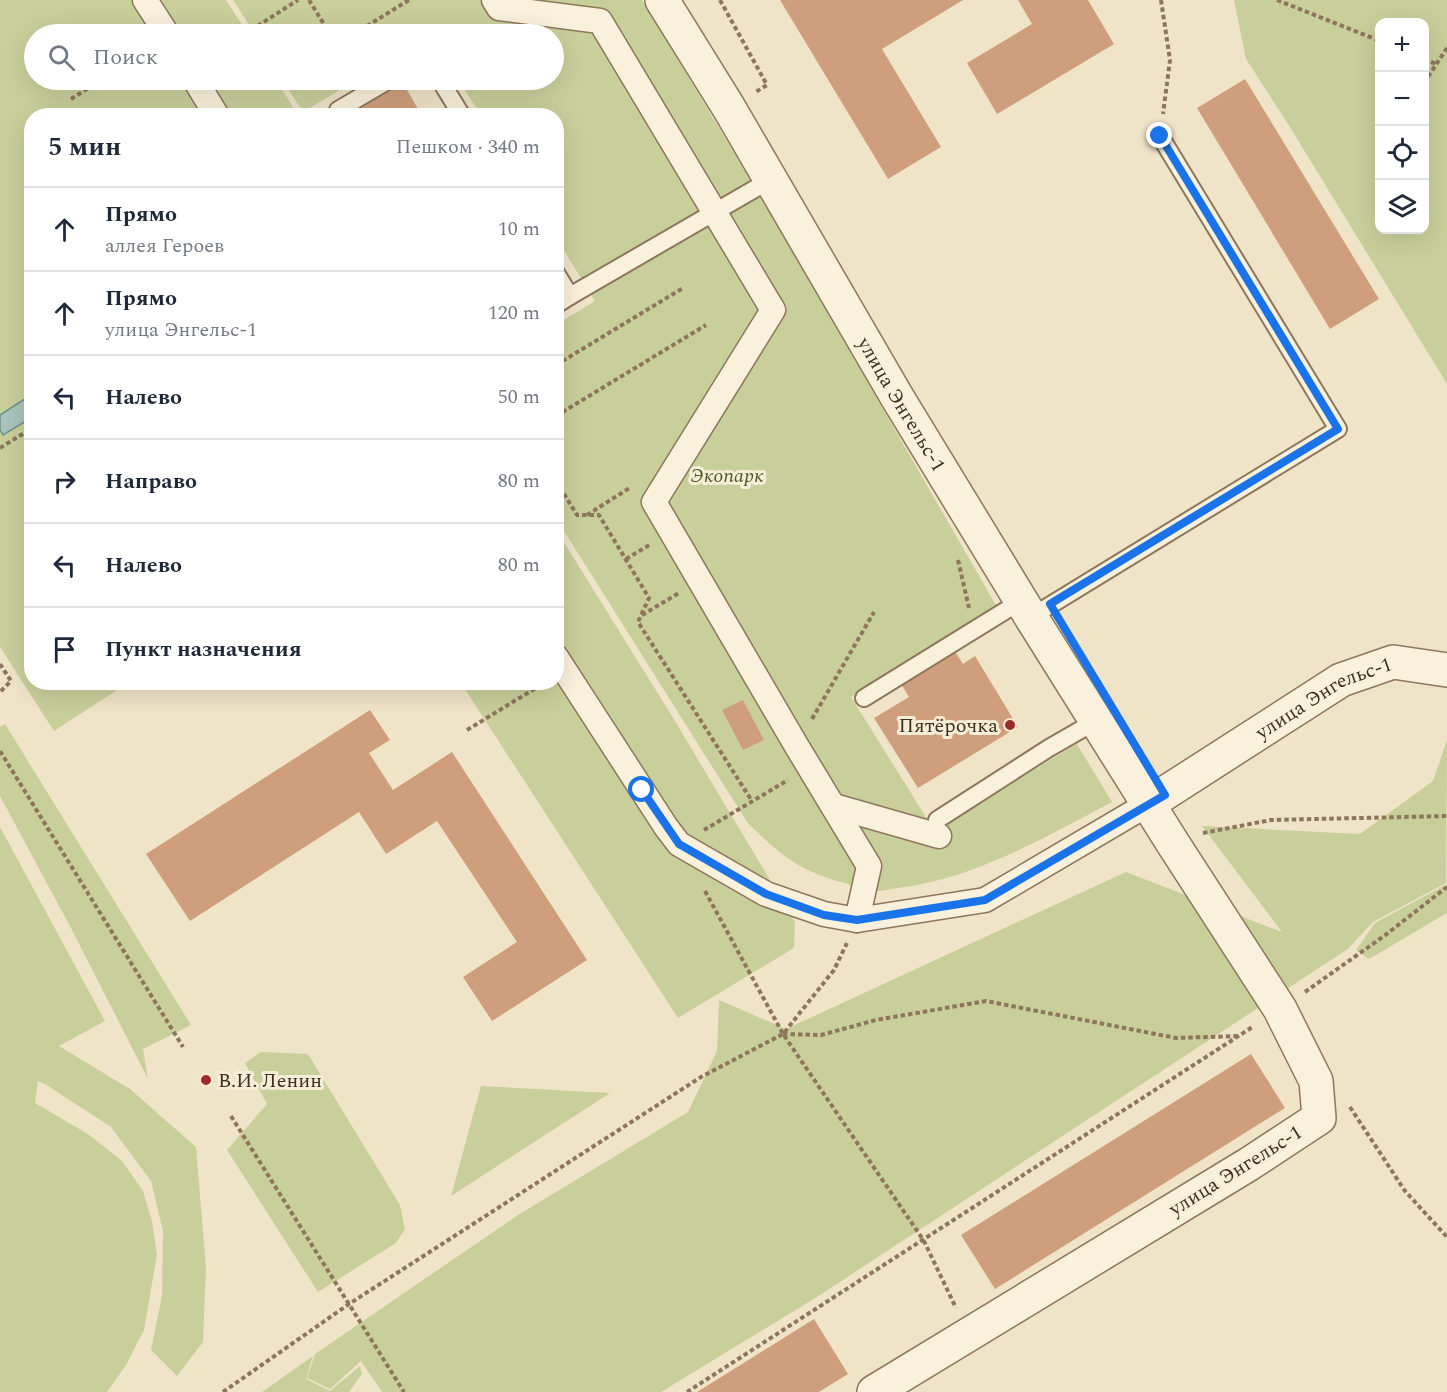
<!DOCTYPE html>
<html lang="ru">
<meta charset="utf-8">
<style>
body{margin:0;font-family:Spectral,serif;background:#f6f6f7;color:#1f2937}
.controls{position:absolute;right:18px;top:18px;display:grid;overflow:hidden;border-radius:12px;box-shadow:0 6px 24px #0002}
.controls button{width:54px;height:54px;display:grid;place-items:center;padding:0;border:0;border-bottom:2px solid #e0e1e3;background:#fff;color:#1f2937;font:30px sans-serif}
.stop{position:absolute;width:18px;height:18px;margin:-14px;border:4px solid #1a73e8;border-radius:50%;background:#fff}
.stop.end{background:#1a73e8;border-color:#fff;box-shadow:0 2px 6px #0008}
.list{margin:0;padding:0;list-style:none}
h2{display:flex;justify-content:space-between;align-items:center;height:78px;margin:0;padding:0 24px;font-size:26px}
h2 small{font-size:20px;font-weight:400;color:#747a83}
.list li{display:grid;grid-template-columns:39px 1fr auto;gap:18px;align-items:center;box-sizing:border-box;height:84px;padding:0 24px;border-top:2px solid #e0e1e3}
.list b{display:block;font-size:22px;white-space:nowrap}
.list p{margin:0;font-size:20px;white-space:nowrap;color:#747a83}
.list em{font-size:20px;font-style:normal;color:#747a83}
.icon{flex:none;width:33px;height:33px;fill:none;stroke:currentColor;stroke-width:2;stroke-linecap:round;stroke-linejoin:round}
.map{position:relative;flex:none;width:1447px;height:1392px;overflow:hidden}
.search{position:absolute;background:#fff;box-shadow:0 6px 24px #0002;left:24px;top:24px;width:540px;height:66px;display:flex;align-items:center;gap:15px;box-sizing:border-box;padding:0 21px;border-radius:33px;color:#747a83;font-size:22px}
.panel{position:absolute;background:#fff;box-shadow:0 6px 24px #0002;left:24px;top:108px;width:540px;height:582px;border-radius:24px}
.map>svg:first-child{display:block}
.green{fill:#c9cf9b;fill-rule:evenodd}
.water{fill:#a9c4bc;stroke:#6f938a;stroke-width:1.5}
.building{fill:#cf9f7d}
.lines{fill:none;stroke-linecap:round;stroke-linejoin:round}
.service-casing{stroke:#8d765c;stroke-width:20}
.pedestrian-casing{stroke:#8d765c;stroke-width:27}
.minor-casing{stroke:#8d765c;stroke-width:36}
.path{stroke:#8d765c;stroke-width:4;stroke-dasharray:4.5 3;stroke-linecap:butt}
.service{stroke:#faf1dc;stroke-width:16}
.pedestrian{stroke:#faf1dc;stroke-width:24}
.minor{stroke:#faf1dc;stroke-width:33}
.route{stroke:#1a73e8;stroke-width:8}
.poi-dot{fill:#9e2a2b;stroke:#f7eed8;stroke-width:2}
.labels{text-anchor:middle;stroke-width:6;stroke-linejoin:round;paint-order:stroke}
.street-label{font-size:20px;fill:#3d2e20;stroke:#f7eed8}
.park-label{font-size:20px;font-style:italic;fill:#4d5a26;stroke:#f7eed8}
.poi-label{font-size:20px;fill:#3d2e20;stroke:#f7eed8;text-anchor:end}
</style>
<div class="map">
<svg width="1447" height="1392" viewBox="0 0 1447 1392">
<rect width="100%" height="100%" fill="#f0e4c8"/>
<!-- green -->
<g class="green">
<polygon points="0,0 226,0 248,34 34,34 34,80 276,80 298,115 32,116 32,682 128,683 54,731 0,647"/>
<path d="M 233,0 L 642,0 L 770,213 L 997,607 L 851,697 L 934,830 L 1077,744 L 1112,802 C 1046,837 974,879 898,888 C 890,889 880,892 871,891 C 863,890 853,886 845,883 C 799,871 780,855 747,822 L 557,520 L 557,324 L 595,301 L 557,239 L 556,116 L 481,115 L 458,80 L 554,80 L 554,34 L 255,34 Z"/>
<path d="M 1234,0 L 1447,0 L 1447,384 L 1288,124 L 1246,59 ZM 1380,22 L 1424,22 L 1424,230 L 1380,230 Z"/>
<polygon points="282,80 357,80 303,112"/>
<polygon points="557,531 675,721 795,922 794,948 678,1018 461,683 556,682"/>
<polygon points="5,724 191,1025 143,1049 148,1079 72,930 0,796 0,727"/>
<polygon points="1447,740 1446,883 1373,922 1348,949 817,1297 661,1392 382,1392 361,1361 330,1389 307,1378 315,1354 518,1215 688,1112 717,1051 719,1000 786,1029 1126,872 1282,932 1202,826 1360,834 1433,781"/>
<polygon points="0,827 105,1021 59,1046 130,1089 196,1147 206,1267 203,1342 177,1376 151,1350 162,1296 163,1231 151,1181 111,1127 45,1084 38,1081 35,1103 88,1134 122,1161 143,1191 152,1221 157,1255 144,1330 126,1365 107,1392 0,1392"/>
<polygon points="1447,884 1447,913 1369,959 1356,950 1375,923"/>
<polygon points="261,1052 308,1054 400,1205 405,1229 396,1243 318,1292 227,1150 267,1104 245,1063"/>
<polygon points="481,1086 610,1093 451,1196"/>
<polygon points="313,1356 306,1379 330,1391 360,1366 362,1374 349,1392 262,1392"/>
</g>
<!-- water -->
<polygon class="water" points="31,395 31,418 3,435 0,430 0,415"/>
<!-- building -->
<g class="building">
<polygon points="780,0 963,0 882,49 941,147 888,179"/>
<polygon points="1018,0 1088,0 1114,44 997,114 967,63 1032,24"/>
<polygon points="1245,79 1379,299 1330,329 1197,108"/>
<polygon points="403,83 422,116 356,116 353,112"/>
<polygon points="952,647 963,664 975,656 1018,727 918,788 874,718 909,697 899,680"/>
<polygon points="743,700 764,740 743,750 722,710"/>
<polygon points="370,710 390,740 369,753 393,790 452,752 587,960 492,1021 463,977 517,942 437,821 386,854 359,812 190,921 146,854"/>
<polygon points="1251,1054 1285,1108 995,1289 961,1235"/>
<polygon points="814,1319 848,1374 819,1392 697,1392"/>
</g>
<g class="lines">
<defs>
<g id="service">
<polyline points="440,80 462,116"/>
<polyline points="338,110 389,80"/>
<polyline points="556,273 570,296 770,180"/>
<polyline points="556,305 570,296"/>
<polyline points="1031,617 1338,429 1160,136"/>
<polyline points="864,698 1021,601"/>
<polyline points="937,820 1049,748 1096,721"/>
</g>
<g id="pedestrian">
<polyline points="145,0 167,34"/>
<polyline points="494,0 499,8 600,21 773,310 654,502 796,745 869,866 857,920"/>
<polyline points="195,80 217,116"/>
<polyline points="556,657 666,827 679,844 766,894 824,914 857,920 985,900 1148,804"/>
<polyline points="834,806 939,836"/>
</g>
<g id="minor">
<path id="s1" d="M 662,0 L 729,108 L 897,397 L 1031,617 L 1172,842 L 1280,1009 L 1316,1081 L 1319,1118 L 1249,1164 L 874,1392"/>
<path id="s2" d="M 1148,804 L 1341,680 L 1393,662 L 1447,670"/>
</g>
</defs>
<!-- service casing -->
<use href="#service" class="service-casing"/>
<!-- pedestrian casing -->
<use href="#pedestrian" class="pedestrian-casing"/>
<!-- minor casing -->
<use href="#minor" class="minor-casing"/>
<!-- path -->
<g class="path">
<polyline points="309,0 330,34"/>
<polyline points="720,0 767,85 754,93"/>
<polyline points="1161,0 1170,60 1163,114"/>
<polyline points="1277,0 1380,41"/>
<polyline points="245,34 298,0"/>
<polyline points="354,34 409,0"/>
<polyline points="1424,59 1436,64"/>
<polyline points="1424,83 1447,48"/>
<polyline points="71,99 101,80"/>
<polyline points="1377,162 1380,158"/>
<polyline points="556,365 683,288"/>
<polyline points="556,416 706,325"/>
<polyline points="0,448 32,428"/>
<polyline points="556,481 577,515 599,515 649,598 638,622 752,801"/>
<polyline points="587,515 631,487"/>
<polyline points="626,559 651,544"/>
<polyline points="958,560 969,608"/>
<polyline points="642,615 679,593"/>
<polyline points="0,664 11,681 0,692"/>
<polyline points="812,719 874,612"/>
<polyline points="467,730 544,683"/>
<polyline points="0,751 183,1047"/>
<polyline points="704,830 788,780"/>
<polyline points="1203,833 1271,820 1447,816"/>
<polyline points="705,891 783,1034 924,1241 956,1308"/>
<polyline points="1305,992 1384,936 1447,887"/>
<polyline points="783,1034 821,1035 876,1020 986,1001 1176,1038 1239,1036"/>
<polyline points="1350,1107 1405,1191 1447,1237"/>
<polyline points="231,1116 404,1392"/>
<polyline points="223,1392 349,1304 701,1077 783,1034 834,970 847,943"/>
<polyline points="687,1392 1254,1026"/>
</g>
<!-- service -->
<use href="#service" class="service"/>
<!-- pedestrian -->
<use href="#pedestrian" class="pedestrian"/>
<!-- minor -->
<use href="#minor" class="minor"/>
</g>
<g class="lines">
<!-- route -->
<polyline class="route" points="642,790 679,844 766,894 824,915 857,920 985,900 1165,795 1050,604 1338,429 1160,136"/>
</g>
<!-- markers -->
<g class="poi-dot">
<circle cx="1010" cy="725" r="6"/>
<circle cx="206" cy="1080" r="6"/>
</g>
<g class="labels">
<!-- street labels -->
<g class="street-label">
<text dy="7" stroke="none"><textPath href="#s1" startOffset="470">улица Энгельс-1</textPath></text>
<text dy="7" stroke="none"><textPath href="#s2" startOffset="206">улица Энгельс-1</textPath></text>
<text transform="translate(1235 1170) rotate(-32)" y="7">улица Энгельс-1</text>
</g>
<!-- park labels -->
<g class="park-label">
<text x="727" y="482">Экопарк</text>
</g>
<!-- poi labels -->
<g class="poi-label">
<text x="998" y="732">Пятёрочка</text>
<text x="218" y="1087" text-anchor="start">В.И. Ленин</text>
</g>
</g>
</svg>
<div class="controls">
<button>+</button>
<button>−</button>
<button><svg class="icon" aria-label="locate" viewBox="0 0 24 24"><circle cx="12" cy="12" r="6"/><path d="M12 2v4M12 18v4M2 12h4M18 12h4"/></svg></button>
<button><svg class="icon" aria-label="layers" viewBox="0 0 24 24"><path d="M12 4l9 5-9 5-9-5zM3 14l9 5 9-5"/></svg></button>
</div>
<div class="stop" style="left:642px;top:790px"></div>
<div class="stop end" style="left:1160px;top:136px"></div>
<div class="search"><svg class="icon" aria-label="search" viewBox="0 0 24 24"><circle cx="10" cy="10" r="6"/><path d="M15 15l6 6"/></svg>Поиск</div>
<section class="panel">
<h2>5 мин<small>Пешком · 340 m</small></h2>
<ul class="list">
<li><svg class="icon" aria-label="ahead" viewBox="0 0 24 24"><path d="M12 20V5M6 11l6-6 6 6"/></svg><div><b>Прямо</b><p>аллея Героев</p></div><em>10 m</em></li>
<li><svg class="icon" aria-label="ahead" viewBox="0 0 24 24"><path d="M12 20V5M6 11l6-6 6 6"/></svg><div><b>Прямо</b><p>улица Энгельс-1</p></div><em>120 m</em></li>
<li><svg class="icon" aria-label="left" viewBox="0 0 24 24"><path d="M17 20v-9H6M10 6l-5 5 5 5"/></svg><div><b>Налево</b></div><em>50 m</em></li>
<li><svg class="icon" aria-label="right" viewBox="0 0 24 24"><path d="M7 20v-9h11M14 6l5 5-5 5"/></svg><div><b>Направо</b></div><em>80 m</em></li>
<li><svg class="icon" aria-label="left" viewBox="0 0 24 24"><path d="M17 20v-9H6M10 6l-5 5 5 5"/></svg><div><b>Налево</b></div><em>80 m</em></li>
<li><svg class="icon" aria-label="arrive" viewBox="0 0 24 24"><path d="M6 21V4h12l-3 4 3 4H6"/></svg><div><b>Пункт назначения</b></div></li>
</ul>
</section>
</div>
